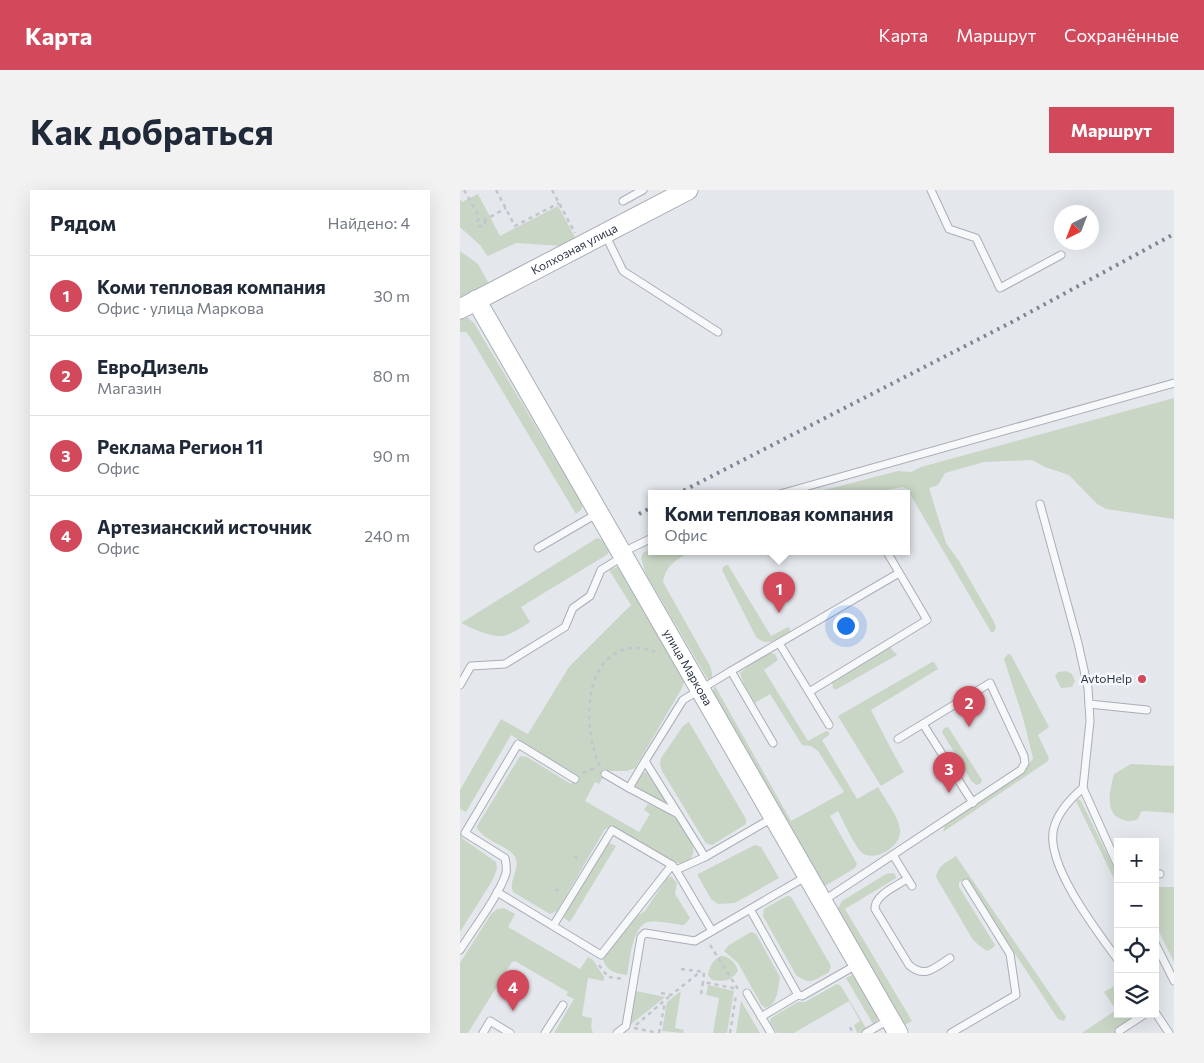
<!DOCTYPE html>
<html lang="ru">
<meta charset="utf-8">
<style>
body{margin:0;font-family:Commissioner,sans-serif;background:#f2f2f3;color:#1f2937}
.controls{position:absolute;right:15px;bottom:15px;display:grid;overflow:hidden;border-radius:0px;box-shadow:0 5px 20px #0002}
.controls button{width:45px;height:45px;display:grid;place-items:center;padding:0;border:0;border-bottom:1px solid #e0e1e3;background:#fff;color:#1f2937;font:25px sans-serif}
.compass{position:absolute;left:594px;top:15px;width:45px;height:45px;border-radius:50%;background:#fff;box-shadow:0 5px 20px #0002;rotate:222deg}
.you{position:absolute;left:385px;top:435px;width:18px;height:18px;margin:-12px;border:4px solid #fff;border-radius:50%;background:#1a73e8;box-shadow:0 0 0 8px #1a73e833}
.badge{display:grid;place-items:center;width:32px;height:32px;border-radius:50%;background:#d1495b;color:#fff;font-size:16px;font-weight:700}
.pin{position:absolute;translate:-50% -41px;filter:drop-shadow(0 1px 2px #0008)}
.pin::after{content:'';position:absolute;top:26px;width:18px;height:15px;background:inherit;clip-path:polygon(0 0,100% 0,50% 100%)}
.popup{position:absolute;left:188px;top:300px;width:262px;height:65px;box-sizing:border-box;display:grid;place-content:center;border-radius:0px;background:#fff;filter:drop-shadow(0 1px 4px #0005);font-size:16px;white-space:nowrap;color:#747a83}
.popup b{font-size:19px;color:#1f2937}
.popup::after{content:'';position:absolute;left:50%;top:100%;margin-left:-10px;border:10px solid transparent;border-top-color:#fff}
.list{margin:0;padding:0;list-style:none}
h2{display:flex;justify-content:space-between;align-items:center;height:65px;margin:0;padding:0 20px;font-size:21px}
h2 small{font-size:16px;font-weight:400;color:#747a83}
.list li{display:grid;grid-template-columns:32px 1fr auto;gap:15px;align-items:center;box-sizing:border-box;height:80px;padding:0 20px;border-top:1px solid #e0e1e3}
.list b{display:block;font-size:19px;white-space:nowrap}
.list p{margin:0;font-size:16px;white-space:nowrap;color:#747a83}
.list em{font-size:16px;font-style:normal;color:#747a83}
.icon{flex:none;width:28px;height:28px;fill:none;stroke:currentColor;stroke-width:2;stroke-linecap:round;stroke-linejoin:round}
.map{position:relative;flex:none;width:714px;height:843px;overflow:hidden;border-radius:0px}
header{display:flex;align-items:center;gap:30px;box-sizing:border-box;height:70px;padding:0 25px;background:#d1495b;color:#fff}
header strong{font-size:24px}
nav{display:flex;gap:28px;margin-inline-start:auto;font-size:18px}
.intro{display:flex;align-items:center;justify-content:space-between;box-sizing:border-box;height:120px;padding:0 30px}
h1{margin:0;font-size:35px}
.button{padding:12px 22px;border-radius:0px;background:#d1495b;color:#fff;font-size:18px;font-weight:700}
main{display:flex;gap:30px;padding:0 30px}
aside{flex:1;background:#fff;border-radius:0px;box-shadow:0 5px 20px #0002}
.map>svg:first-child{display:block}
.green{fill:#c9d6c5}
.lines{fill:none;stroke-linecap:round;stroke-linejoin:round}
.lane-casing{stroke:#a9aeb7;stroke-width:9}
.secondary-casing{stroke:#a9aeb7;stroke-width:21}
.path{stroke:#c2c5cb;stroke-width:2.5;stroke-dasharray:4 4;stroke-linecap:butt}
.lane{stroke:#f7f8fa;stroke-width:7}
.secondary{stroke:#fff;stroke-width:19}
.rail{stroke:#7d8696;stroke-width:4;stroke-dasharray:2.5 5;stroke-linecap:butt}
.poi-dot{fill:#d1495b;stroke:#f4f6f9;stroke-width:2}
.labels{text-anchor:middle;stroke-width:5;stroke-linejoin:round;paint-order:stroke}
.street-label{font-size:12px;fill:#2b3445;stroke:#f4f6f9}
.poi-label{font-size:12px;fill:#2b3445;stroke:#f4f6f9;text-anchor:end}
</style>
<header>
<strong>Карта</strong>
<nav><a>Карта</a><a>Маршрут</a><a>Сохранённые</a></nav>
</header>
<div class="intro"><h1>Как добраться</h1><a class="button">Маршрут</a></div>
<main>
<aside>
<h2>Рядом<small>Найдено: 4</small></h2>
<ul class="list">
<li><span class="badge">1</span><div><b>Коми тепловая компания</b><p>Офис · улица Маркова</p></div><em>30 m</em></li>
<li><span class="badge">2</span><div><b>ЕвроДизель</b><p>Магазин</p></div><em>80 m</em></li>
<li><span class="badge">3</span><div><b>Реклама Регион 11</b><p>Офис</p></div><em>90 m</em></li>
<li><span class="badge">4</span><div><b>Артезианский источник</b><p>Офис</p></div><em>240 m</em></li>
</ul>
</aside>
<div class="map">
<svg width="714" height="843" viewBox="0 0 714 843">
<rect width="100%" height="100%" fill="#e4e7ec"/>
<!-- green -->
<g class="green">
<polygon points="18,4 40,46 98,16 116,49 102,56 56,53 28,66 26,64 20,55 0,37 0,9 2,12"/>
<polygon points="0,61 18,74 28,92 26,96 0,109"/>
<polygon points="7,127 14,133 122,314 122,319 116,324 10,147 6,142 0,142 0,128"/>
<polygon points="714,208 714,329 646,319 636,313 609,285 585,277 572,270 524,272 485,283 478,295 469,298 486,353 499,371 533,430 536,437 534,442 531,442 447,299 443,297 402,304 349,304 438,281 451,282 461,277"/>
<path d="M 137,348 C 143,349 146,355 149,360 L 148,364 L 61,417 L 70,432 C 62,437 50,446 40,446 C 27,446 12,438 1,433 Z"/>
<path d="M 191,359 L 192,362 L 230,362 C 216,370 206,375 203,392 L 250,476 L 252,483 L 252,488 L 250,490 L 247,488 L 186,384 L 181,368 L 183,363 Z"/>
<path d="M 268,375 L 311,446 L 328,437 L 330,439 L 329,444 C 317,451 307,457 296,447 L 262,380 L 264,376 Z"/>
<path d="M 157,377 L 161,378 L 225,490 L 222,498 L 175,578 L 167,581 L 147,581 L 139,594 L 135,592 L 125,611 L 179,642 L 190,624 L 184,620 L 188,614 C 196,618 209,622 216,629 C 225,638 241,660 229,670 C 223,674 220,674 214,672 L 152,636 L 145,639 L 97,721 L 90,724 L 53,702 C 48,690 61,679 55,667 C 49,656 25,652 17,638 L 17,636 L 60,566 L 67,567 L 111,594 L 117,585 L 51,545 L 6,622 L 0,619 L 0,600 L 41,529 L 68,544 L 109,477 L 171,415 L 149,380 Z"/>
<polygon points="429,456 437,465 379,498 375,500 373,498 372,492"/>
<path d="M 310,463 L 315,464 L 318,470 L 304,480 L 348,551 L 366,541 L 369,542 L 369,545 L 362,550 L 397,609 L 418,597 C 425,610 438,625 440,639 C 443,655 415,674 401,662 C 396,658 382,629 378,621 L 370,626 L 397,674 L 395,678 L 365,696 L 362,695 L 252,503 L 255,496 L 331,631 L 384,602 L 358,561 L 351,556 L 342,555 L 310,504 L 295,513 L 284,494 L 280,483 L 288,476 Z"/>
<polygon points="548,464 551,465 589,537 578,545 589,568 588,571 483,642 485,635 565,581 573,568 563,528 544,469"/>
<path d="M 472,472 L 474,472 L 478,479 L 411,520 C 422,541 432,562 444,582 L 421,596 L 378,526 Z"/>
<polygon points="606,481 612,484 615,491 612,497 601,498 595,486 598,482"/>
<polygon points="229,532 286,629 286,634 252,655 248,654 245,652 202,581 200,574 201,568 223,536"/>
<polygon points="488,537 522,590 521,593 517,595 512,592 482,542 484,538"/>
<path d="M 671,574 L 714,576 L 714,623 L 683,621 L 681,622 L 678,629 C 671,632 666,632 659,628 C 644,621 651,596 654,584 Z"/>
<polygon points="186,582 204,609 205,613 203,614 175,596 183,583"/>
<polygon points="618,609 621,611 658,686 658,697 617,613 616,611"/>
<polygon points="0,642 3,649 36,672 37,679 32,691 0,742"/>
<polygon points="149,653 156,656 110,732 104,728 105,724"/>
<polygon points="295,655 301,657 319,688 275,713 258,714 251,709 238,686 238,684"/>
<path d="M 496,666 L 606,827 L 604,831 L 598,829 L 507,691 L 503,690 L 499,692 L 499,697 L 535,755 L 533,758 L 527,761 L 521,757 L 513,750 L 476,687 C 478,675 487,672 496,666 Z"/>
<polygon points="431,683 435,684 436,688 385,719 452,831 443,836 377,720 382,711 426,684"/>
<path d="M 211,686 L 217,693 L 215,704 L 230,728 L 227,732 L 224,735 C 215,734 196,730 188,732 C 172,736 170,771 167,785 C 155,783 147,782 143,769 L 174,728 L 185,721 L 207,688 Z"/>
<polygon points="695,697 714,697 714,772 695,734"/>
<path d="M 327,706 L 330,706 L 333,710 L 371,776 L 369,782 C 354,790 351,796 336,785 L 303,726 L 304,719 Z"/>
<polygon points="44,718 55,724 48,737 120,779 128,767 133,770 144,787 144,791 128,788 122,826 132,828 131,837 133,843 94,843 114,809 106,805 108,802 55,771 52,772 8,843 0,843 0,773 31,724 37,719"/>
<path d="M 291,742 L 296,744 L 320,787 C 318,798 318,814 306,818 L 302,816 L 278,773 L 264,761 L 269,755 Z"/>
<path d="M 261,766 C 269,766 276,773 278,781 C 271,791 264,792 252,790 L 248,785 C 250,776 252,770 261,766 Z"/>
<polygon points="392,785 395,786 418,825 417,831 413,834 386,788"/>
<polygon points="377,794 381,796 406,838 406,840 401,843 397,843 394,835 400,831 389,811 334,843 317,843 310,832 311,828 338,812 345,812"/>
<polygon points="658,794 658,824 679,824 654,840 656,843 622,843 656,820 644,802"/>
<polygon points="248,795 274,801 267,843 253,843 259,808 246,805"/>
<polygon points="176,801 205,807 170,835"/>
<polygon points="221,801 215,838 224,840 223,843 202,841 207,812"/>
<polygon points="281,811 300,843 276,843"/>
</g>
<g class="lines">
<defs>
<g id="lane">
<polyline points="471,0 489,39 516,48 540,98 601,65"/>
<polyline points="163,11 183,0"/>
<polyline points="145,44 163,81 258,142"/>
<polyline points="320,304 714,193"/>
<polyline points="580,314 618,453 628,498 630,531 623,598 658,676"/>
<polyline points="78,358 138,323"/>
<polyline points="163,362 192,348"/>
<polyline points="319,453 349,502"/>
<polyline points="0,495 11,476 45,474 105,437 113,418 130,406 141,380 162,367"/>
<polyline points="629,514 687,520"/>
<polyline points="463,534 513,613"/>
<polyline points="369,535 349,502 467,430 427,362"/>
<polyline points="313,553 271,481 439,383"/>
<polyline points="185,571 169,598 218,624"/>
<polyline points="145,584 169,598"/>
<path d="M 623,598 C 610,609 596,624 593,642 C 588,678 637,741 658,770"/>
<polyline points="433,665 452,696"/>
<polyline points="245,667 185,571 223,510 271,481"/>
<polyline points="212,675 216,680 245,667 314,627"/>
<polyline points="216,680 252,741"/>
<polyline points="695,684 700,684"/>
<path d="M 447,689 C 437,696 414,705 415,719 L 449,775 C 465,789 474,778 490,768"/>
<polyline points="37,702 141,765 212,675 152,640 93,736"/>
<polyline points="363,711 561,580 565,573 564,566 530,493 438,549"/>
<polyline points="290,719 338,805"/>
<polyline points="695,753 714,791"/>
<path d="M 0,760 C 12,741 40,704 46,683 C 47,678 46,673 45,668 L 5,643 L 58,554 L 115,589"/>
<polyline points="287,803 311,843"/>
<polyline points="695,822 709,843"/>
<polyline points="301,827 338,805 342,806 398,774"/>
<polyline points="659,841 685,824"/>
<polyline points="23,843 30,831 50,843"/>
<polyline points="85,843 103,815"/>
<polyline points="157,843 166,836 181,747 185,743 235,751 347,686"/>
<polyline points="406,843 430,829"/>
<polyline points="491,843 556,805 550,764 506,693"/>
</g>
<g id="secondary">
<path id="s1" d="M 16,110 L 438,843"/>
<path id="s2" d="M 0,119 L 228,0"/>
</g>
</defs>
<!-- lane casing -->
<use href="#lane" class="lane-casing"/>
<!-- secondary casing -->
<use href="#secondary" class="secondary-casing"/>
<!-- path -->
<g class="path">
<polyline points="4,0 20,28"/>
<polyline points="36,0 55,36 99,13"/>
<polyline points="92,0 115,43"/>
<polyline points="25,30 25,34 23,36 19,36 17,31 20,28 25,30 46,18"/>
<path d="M 140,576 C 124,544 121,470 166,459 C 178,456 189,460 200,463"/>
<polyline points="123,583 132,579 136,581"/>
<polyline points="114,666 121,671"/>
<polyline points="95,699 102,703"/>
<polyline points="250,755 278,799"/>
<polyline points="139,775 148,787 164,789"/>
<polyline points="221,779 244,782 243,792"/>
<polyline points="201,803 211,805 240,782"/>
<polyline points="241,804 243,792 278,799"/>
<polyline points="176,835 211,805"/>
<polyline points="390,837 393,843"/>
<polyline points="174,838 198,843"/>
<polyline points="199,843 205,812"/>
<polyline points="270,843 276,805"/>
</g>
<!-- lane -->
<use href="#lane" class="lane"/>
<!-- secondary -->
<use href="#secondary" class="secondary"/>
<!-- rail -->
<g class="rail">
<polyline points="217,304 552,132 714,44"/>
<polyline points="179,324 192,317"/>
</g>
</g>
<!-- markers -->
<circle class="poi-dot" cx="682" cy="489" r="5"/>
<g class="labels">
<!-- street labels -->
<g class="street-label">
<text dy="4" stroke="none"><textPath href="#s2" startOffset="129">Колхозная улица</textPath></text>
<text dy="4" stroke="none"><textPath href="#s1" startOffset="424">улица Маркова</textPath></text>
</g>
<!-- poi labels -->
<g class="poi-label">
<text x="672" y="493">AvtoHelp</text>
</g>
</g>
</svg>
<div class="controls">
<button>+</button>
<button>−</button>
<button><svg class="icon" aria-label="locate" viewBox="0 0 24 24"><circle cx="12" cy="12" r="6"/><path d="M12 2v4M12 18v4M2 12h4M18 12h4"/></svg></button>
<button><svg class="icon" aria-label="layers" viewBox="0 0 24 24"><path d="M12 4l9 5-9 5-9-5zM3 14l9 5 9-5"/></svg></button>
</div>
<svg class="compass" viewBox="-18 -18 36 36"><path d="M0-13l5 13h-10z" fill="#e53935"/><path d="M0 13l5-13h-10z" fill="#747a83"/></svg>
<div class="you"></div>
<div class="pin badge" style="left:319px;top:423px">1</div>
<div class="popup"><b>Коми тепловая компания</b>Офис</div>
<div class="pin badge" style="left:509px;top:537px">2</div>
<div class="pin badge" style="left:489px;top:603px">3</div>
<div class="pin badge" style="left:53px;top:821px">4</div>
</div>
</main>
